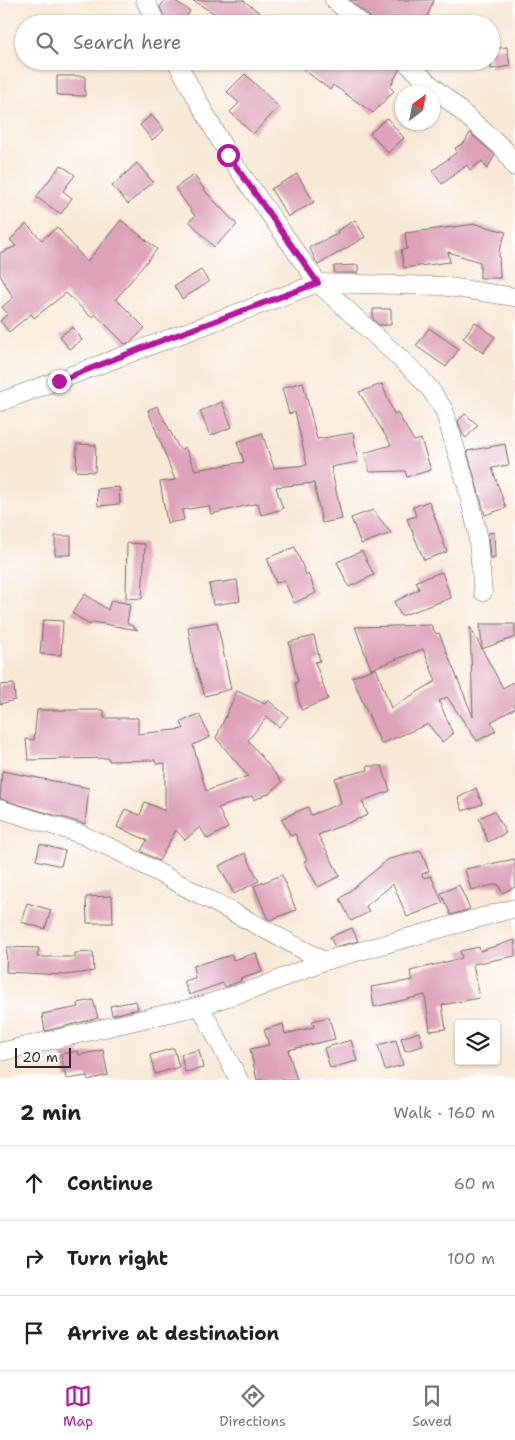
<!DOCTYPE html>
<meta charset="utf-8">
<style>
body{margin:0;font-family:"Shantell Sans",sans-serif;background:#f2f2f2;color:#202124}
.controls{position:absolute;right:15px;bottom:15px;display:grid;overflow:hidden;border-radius:5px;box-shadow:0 1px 4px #0004}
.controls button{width:45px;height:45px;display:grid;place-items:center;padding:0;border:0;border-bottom:1px solid #e0e0e0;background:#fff;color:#202124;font:25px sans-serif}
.compass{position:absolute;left:395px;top:85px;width:45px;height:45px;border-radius:50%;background:#fff;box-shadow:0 1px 4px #0004;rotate:32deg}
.scale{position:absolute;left:15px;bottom:12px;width:56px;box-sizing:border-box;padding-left:5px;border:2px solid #2b2b2b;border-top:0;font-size:14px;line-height:18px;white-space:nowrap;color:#2b2b2b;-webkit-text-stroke:4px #fff;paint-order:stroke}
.stop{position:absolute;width:15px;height:15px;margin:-11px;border:4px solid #b5179e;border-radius:50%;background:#fff}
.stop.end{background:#b5179e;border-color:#fff;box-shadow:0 1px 5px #0008}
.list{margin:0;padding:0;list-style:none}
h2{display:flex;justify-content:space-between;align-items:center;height:65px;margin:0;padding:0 20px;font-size:21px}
h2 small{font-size:16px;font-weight:400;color:#757577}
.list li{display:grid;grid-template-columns:32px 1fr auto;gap:15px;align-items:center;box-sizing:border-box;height:75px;padding:0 20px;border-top:1px solid #e0e0e0}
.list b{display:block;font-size:19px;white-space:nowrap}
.list em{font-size:16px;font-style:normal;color:#757577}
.icon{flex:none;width:28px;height:28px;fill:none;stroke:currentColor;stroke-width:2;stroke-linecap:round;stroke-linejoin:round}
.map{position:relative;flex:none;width:515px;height:1080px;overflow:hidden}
.search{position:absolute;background:#fff;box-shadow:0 1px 4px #0004;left:15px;right:15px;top:15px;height:55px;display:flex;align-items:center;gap:12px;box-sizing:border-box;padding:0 18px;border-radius:28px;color:#757577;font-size:19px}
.sheet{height:290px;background:#fff}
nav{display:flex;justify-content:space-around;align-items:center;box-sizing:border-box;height:70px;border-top:1px solid #e0e0e0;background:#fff;font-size:14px;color:#757577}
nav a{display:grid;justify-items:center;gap:2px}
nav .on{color:#b5179e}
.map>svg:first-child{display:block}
.building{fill:#dda1b8}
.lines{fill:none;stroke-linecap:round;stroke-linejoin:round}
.minor-casing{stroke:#736d66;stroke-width:19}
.minor{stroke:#fff;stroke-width:18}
.route{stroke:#b5179e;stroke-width:6}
</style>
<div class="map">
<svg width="515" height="1080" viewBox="0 0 515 1080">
<rect width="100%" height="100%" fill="#fff"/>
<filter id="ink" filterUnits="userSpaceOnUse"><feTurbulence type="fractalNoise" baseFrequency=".02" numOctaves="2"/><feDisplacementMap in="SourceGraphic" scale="10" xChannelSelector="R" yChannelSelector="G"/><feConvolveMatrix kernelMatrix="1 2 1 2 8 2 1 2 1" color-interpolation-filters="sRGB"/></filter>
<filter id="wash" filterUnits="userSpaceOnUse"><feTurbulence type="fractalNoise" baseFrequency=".0096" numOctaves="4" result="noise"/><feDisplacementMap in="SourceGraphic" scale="20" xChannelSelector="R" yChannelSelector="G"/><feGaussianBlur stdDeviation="1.12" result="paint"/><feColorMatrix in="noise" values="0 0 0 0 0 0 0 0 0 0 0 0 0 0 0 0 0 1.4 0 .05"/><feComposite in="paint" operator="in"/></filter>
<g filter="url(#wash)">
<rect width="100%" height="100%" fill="#f8e8d5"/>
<g id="blocks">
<!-- building -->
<g class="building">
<polygon points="165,0 174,0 190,11 182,24 167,24 160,7"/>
<polygon points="192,0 243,0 274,24 239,24 227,14 224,19"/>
<polygon points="350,0 434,0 424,24 373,24 369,16"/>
<polygon points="507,47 510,66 491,69 491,49"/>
<polygon points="293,61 394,61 399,70 390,87 394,91 373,113 333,85 330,90"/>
<polygon points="245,74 279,107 253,134 230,112 239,103 227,92"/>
<polygon points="57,76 85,76 85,96 57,95"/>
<polygon points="151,115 164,130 152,140 140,125"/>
<polygon points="387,118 404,138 388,153 370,133"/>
<polygon points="470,133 495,155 487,169 482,161 470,170 467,165 442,184 432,171 457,152 455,148 465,142"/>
<polygon points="137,163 153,182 128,204 112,186"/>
<polygon points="61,165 75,175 63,191 72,198 61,214 36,197"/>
<polygon points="297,174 314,202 288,217 271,189"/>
<polygon points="194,175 206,192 237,225 214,247 189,221 195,216 175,188"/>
<polygon points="121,220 157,249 116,299 145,328 131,342 125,344 95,314 92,318 66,293 34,318 31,314 9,332 0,321 8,314 2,307 13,298 0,275 0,253 16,246 10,240 26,224 42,240 57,227 87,262"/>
<polygon points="355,220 365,237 318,265 309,247 338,234 337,231"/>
<polygon points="476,224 506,232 499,251 500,278 480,278 480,262 448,252 450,262 404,268 401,250 407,249 405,233"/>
<polygon points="358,265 358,273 334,273 334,266"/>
<polygon points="201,270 209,282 182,299 174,286"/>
<polygon points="373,309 391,309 391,325 379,325 373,319"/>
<polygon points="475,322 495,337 483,353 463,338"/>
<polygon points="73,327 82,340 69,349 60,336"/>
<polygon points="429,328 459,349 446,367 416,346"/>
<polygon points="303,382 317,439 353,433 358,462 331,467 342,519 322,523 314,483 276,487 283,509 261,515 258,503 211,514 209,506 182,510 184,520 167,523 160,482 175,480 148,410 157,406 180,450 185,447 195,470 244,462 237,442 262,433 274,468 307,465 295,412 289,414 282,388"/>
<polygon points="382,384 394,414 397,412 414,441 421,439 431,470 407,477 405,471 370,472 364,453 391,445 359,392"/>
<polygon points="222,402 232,427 210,436 200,411"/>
<polygon points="465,414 478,425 466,438 463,435 458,421"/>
<polygon points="77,444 96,445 95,472 76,471"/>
<polygon points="505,444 509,465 492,468 506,508 485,515 467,451"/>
<polygon points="119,487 120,504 98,506 97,489"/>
<polygon points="429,501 447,552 424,560 407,519 416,516 413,507"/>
<polygon points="373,510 391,533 361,544 351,518"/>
<polygon points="494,532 495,557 490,558 488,533"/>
<rect x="55" y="536" width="16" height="19"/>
<polygon points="127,543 145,544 142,599 126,598"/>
<polygon points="295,547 306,575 308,574 316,593 294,603 284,580 276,583 267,558"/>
<polygon points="362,551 374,575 349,587 337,562"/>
<polygon points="442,572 451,598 401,616 394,602 419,589 416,581"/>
<polygon points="237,580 240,601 213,605 209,584"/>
<polygon points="85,594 108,610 111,600 130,604 127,623 138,630 92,622 90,625 72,613"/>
<polygon points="43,620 63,621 61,655 40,654"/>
<polygon points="217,622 231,689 205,696 193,659 188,627"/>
<polygon points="480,624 515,624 515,637 482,649 503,688 515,681 515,708 491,722 496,731 477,741 447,697 439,701 453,734 442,742 428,724 381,744 352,677 376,668 391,708 436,681 423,649 371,669 355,627 431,625 436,634 439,633 473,717 470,627 482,649"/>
<polygon points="314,636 320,661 315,662 328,699 301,710 295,683 298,682 289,642"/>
<polygon points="14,684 15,700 0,704 0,685"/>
<polygon points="237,691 265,704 268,700 288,717 279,727 267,717 248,740 282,782 270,793 254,800 252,796 218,808 228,828 207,839 200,827 185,840 176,830 159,861 141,851 147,840 117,827 125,809 140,815 145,802 165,811 165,763 156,764 155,760 109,761 109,758 28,760 26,739 34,740 37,710 104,710 104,718 138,718 138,734 184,729 181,722 199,714 210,737 193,745 206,791 248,776 216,738"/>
<polygon points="367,766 382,766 390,791 362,801 368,815 318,835 340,876 318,887 304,861 307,860 295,834 291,836 281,819 308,807 311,815 341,803 335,778 368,770"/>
<polygon points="2,771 89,788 85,824 0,799"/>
<polygon points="476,788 482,804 463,811 458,798"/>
<polygon points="494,811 506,833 488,842 479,818"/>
<polygon points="40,844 65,851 61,866 36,860"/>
<polygon points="421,851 429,871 422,874 423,878 431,876 443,903 407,917 393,884 366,906 369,912 351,921 340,899 389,859"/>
<polygon points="245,853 259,881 234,894 219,866"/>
<polygon points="515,859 515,887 502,893 498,884 471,890 465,869"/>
<polygon points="282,875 296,910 270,920 267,918 254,886"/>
<polygon points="459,885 470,909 451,915 441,893"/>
<polygon points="112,896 113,923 87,923 86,897"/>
<polygon points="27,903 51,910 45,929 21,922"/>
<polygon points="352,928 358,941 335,947 330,937"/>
<polygon points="515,940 515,956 473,964 479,998 442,1005 446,1029 430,1031 425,995 374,1007 371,987 413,980 410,971 462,958 460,951 479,947 480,951"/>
<polygon points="7,947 39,948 37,957 75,957 75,953 93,952 94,971 65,975 6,972"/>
<polygon points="256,953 262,972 240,979 241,981 225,987 223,983 189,995 184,981 195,978 193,966 232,955 233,960"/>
<polygon points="93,1000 98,1018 45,1031 42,1014 79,1007 78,1003"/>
<polygon points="136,1001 138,1009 112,1015 110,1006"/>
<polygon points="329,1017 335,1039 288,1050 297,1080 257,1080 250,1049 269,1045 264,1030 283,1024 285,1034 314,1027 312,1021"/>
<polygon points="419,1032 423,1046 405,1051 401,1038"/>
<polygon points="351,1040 357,1061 330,1068 324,1048"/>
<polygon points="396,1040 403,1065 385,1070 378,1045"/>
<polygon points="174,1048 179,1067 155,1074 150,1055"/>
<polygon points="103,1050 108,1075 88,1080 87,1076 66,1079 61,1054 78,1051 79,1055"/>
<polygon points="199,1050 203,1068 185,1072 181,1054"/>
</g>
</g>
</g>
<g filter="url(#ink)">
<use href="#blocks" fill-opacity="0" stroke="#736d66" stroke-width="1"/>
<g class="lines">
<defs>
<g id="minor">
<polyline points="145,0 157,24"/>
<polyline points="334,0 362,24"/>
<polyline points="176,61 228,155 318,283 417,374 430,389 444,410 466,483 477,530 483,592"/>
<polyline points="404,61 504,149 515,167"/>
<polyline points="0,402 318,283 442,286 515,297"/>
<polyline points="0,809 80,834 118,851 324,961"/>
<polyline points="200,1006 239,1080"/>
<polyline points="0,1052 200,1006 260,987 324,961 515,908"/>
</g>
</defs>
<!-- minor casing -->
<use href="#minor" class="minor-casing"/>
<!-- minor -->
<use href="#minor" class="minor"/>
</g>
</g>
<g class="lines" filter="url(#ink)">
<!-- route -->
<polyline class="route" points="59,381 155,343 318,283 228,155"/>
</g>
</svg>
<div class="controls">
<button><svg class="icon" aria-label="layers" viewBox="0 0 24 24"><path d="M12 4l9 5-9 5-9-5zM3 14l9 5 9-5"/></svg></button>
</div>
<svg class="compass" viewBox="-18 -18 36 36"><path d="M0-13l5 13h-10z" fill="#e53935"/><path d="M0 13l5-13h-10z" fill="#757577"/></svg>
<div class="scale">20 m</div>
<div class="stop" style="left:228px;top:155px"></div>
<div class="stop end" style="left:59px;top:381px"></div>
<div class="search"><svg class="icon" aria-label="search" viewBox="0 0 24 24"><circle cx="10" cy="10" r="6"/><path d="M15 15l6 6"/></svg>Search here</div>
</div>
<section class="sheet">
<h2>2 min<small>Walk · 160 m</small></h2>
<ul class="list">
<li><svg class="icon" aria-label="ahead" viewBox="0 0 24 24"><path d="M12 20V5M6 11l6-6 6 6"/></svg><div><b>Continue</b></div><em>60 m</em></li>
<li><svg class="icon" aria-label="right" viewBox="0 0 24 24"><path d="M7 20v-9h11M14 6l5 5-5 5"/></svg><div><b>Turn right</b></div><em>100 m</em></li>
<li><svg class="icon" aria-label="arrive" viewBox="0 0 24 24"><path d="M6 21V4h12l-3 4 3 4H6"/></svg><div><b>Arrive at destination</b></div></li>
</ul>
</section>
<nav>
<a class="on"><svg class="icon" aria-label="map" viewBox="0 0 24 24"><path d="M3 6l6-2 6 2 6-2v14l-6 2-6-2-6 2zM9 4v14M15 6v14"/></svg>Map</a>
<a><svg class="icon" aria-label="directions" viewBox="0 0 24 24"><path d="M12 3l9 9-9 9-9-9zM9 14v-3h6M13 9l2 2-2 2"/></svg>Directions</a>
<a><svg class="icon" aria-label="saved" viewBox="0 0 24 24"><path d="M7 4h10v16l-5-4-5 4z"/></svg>Saved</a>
</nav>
